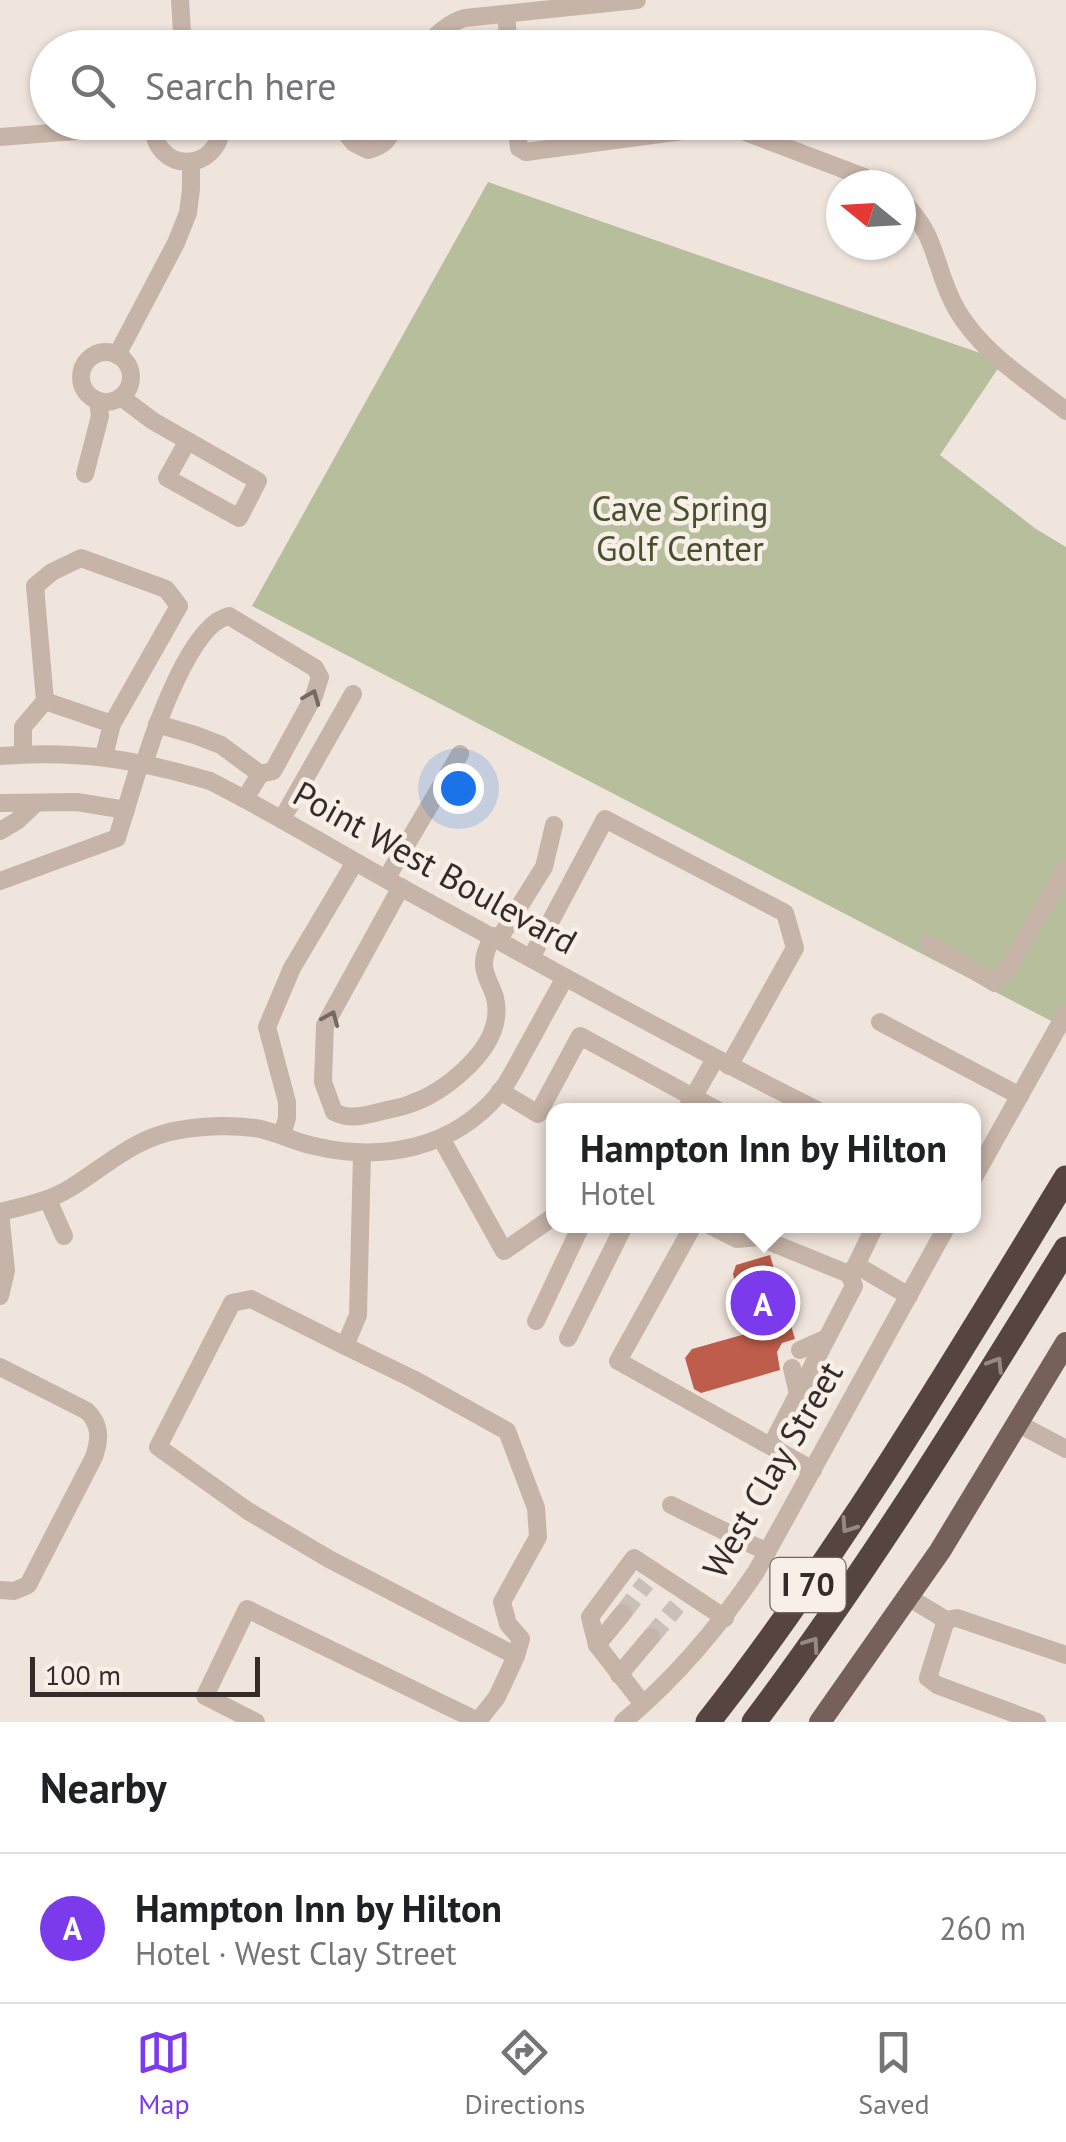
<!DOCTYPE html>
<meta charset="utf-8">
<style>
body{margin:0;font-family:"PT Sans",sans-serif;background:#f6f6f6;color:#202124}
.compass{position:absolute;left:826px;top:170px;width:90px;height:90px;border-radius:50%;background:#fff;box-shadow:0 2px 8px #0004;rotate:288deg}
.scale{position:absolute;left:30px;bottom:25px;width:230px;box-sizing:border-box;padding-left:10px;border:5px solid #352b28;border-top:0;font-size:28px;line-height:35px;white-space:nowrap;color:#352b28;-webkit-text-stroke:8px #f8efe8;paint-order:stroke}
.you{position:absolute;left:458px;top:788px;width:35px;height:35px;margin:-25px;border:8px solid #fff;border-radius:50%;background:#1a73e8;box-shadow:0 0 0 15px #1a73e833}
.badge{display:grid;place-items:center;width:65px;height:65px;border-radius:50%;background:#7c3aed;color:#fff;font-size:32px;font-weight:700}
.pin{position:absolute;translate:-50% -50%;border:5px solid #fff;box-shadow:0 2px 10px #0006}
.popup{position:absolute;left:546px;top:1103px;width:435px;height:130px;box-sizing:border-box;display:grid;place-content:center;border-radius:20px;background:#fff;filter:drop-shadow(0 2px 8px #0005);font-size:32px;white-space:nowrap;color:#757577}
.popup b{font-size:38px;color:#202124}
.popup::after{content:'';position:absolute;left:50%;top:100%;margin-left:-20px;border:20px solid transparent;border-top-color:#fff}
.list{margin:0;padding:0;list-style:none}
h2{display:flex;justify-content:space-between;align-items:center;height:130px;margin:0;padding:0 40px;font-size:42px}
h2 small{font-size:32px;font-weight:400;color:#757577}
.list li{display:grid;grid-template-columns:65px 1fr auto;gap:30px;align-items:center;box-sizing:border-box;height:150px;padding:0 40px;border-top:2px solid #e0e0e0}
.list b{display:block;font-size:38px;white-space:nowrap}
.list p{margin:0;font-size:32px;white-space:nowrap;color:#757577}
.list em{font-size:32px;font-style:normal;color:#757577}
.icon{flex:none;width:55px;height:55px;fill:none;stroke:currentColor;stroke-width:2;stroke-linecap:round;stroke-linejoin:round}
.map{position:relative;flex:none;width:1066px;height:1722px;overflow:hidden}
.search{position:absolute;background:#fff;box-shadow:0 2px 8px #0004;left:30px;right:30px;top:30px;height:110px;display:flex;align-items:center;gap:25px;box-sizing:border-box;padding:0 35px;border-radius:55px;color:#757577;font-size:38px}
.sheet{height:280px;background:#fff}
nav{display:flex;justify-content:space-around;align-items:center;box-sizing:border-box;height:140px;border-top:2px solid #e0e0e0;background:#fff;font-size:28px;color:#757577}
nav a{display:grid;justify-items:center;gap:5px}
nav .on{color:#7c3aed}
.map>svg:first-child{display:block}
.green{fill:#b6be9c}
.building{fill:#be5d4b}
.lines{fill:none;stroke-linecap:round;stroke-linejoin:round}
.minor-tunnel{stroke:#cbc0b8;stroke-width:18;stroke-dasharray:18 9;stroke-linecap:butt}
.minor{stroke:#c7b4a8;stroke-width:18}
.major{stroke:#76615a;stroke-width:22}
.highway{stroke:#554440;stroke-width:25}
.oneway{stroke:#776962}
.oneway2{stroke:#968883}
.labels{text-anchor:middle;stroke-width:9;stroke-linejoin:round;paint-order:stroke}
.shield{fill:#f8efe8;stroke:#706662;stroke-width:2.5}
.shield-label{font-size:32px;font-weight:bold;fill:#352b28}
.park-label{font-size:35px;fill:#47512d;stroke:#f8efe8}
.street-label{font-size:35px;fill:#352b28;stroke:#f8efe8}
</style>
<div class="map">
<svg width="1066" height="1722" viewBox="0 0 1066 1722">
<rect width="100%" height="100%" fill="#f0e5dc"/>
<!-- green -->
<polygon class="green" points="488,182 1003,361 940,455 1036,529 1066,547 1066,1013 1059,1025 252,606"/>
<!-- building -->
<polygon class="building" points="770,1255 795,1339 782,1343 777,1352 780,1370 701,1393 694,1389 685,1358 692,1349 749,1333 733,1274 736,1265"/>
<g class="lines">
<!-- minor-tunnel -->
<g class="minor-tunnel">
<polyline points="623,1613 646,1583"/>
<polyline points="651,1637 677,1606"/>
</g>
<!-- minor -->
<g class="minor">
<polyline points="180,0 183,48"/>
<polyline points="506,14 509,48"/>
<path d="M 423,48 C 435,36 449,22 465,18 L 637,0"/>
<path d="M 153,122 C 152,175 221,175 222,122"/>
<path d="M 337,122 L 354,143 L 368,150 C 384,146 391,139 394,122"/>
<polyline points="516,122 519,148 526,152 727,125 864,177 877,185"/>
<polyline points="0,137 152,125"/>
<path d="M 901,200 C 940,237 933,269 957,310 C 982,353 1028,381 1066,411"/>
<circle cx="106" cy="377" r="25"/>
<polyline points="117,355 176,243 188,213 191,189 191,162"/>
<polyline points="121,397 153,421 258,481 239,518 167,478 187,442"/>
<polyline points="85,474 100,416 98,401"/>
<polyline points="45,701 112,724"/>
<polyline points="157,724 195,735 221,745 260,774"/>
<polyline points="23,754 23,727 45,701 35,586 52,572 81,558 166,589 179,606 112,724 104,756"/>
<path d="M 0,756 C 78,750 135,759 210,781 C 276,814 338,853 402,888 C 540,963 677,1040 817,1110"/>
<path d="M 144,764 C 155,729 191,623 229,616 L 315,668 L 320,677 L 314,696 L 273,771 L 260,774 L 245,799"/>
<polyline points="0,803 77,802 126,810"/>
<polyline points="282,819 353,694"/>
<polyline points="0,831 17,821 36,803"/>
<polyline points="386,879 460,754"/>
<polyline points="0,881 117,838 140,763"/>
<path d="M 401,887 L 325,1025 L 323,1082 L 334,1112 C 350,1120 362,1116 379,1112 C 389,1109 400,1108 410,1104 C 443,1093 491,1055 496,1018 C 501,980 469,979 493,936"/>
<polyline points="499,939 544,867 554,825"/>
<polyline points="928,943 995,983 1011,963 1066,868"/>
<polyline points="531,958 605,819 785,913 795,948 729,1066"/>
<polyline points="880,1022 1020,1096"/>
<polyline points="500,1091 538,1114 580,1036 717,1110"/>
<polyline points="686,1110 715,1059"/>
<polyline points="282,1135 287,1118 287,1102 267,1027 292,968 355,862"/>
<polyline points="441,1138 504,1251 553,1217"/>
<polyline points="973,1179 1066,1013"/>
<polyline points="48,1200 64,1236"/>
<path d="M 0,1212 C 25,1206 50,1201 72,1187 C 107,1165 136,1137 179,1130 C 203,1126 231,1125 255,1128 C 275,1131 294,1142 314,1146 C 382,1162 455,1149 501,1091 C 510,1079 517,1065 524,1052 C 538,1027 551,1002 565,978"/>
<polyline points="693,1226 618,1361 813,1470"/>
<polyline points="711,1226 737,1239 758,1237 849,1274 856,1266"/>
<polyline points="875,1226 856,1265 909,1296"/>
<polyline points="0,1296 6,1271 0,1212"/>
<polyline points="536,1321 581,1226"/>
<polyline points="568,1338 624,1226"/>
<polyline points="345,1346 413,1379 507,1431 536,1508 538,1537 502,1602 508,1624 521,1639 516,1656"/>
<polyline points="800,1350 827,1338"/>
<path d="M 0,1367 L 87,1411 C 101,1425 100,1439 94,1457 L 28,1585 L 14,1591 L 0,1590"/>
<polyline points="792,1368 798,1394"/>
<polyline points="1017,1423 1066,1449"/>
<polyline points="771,1446 854,1286 849,1274"/>
<polyline points="671,1505 767,1552"/>
<polyline points="908,1597 946,1620 957,1618 1066,1655"/>
<polyline points="946,1620 928,1678 937,1685 1037,1722"/>
<polyline points="597,1645 623,1613"/>
<polyline points="619,1675 651,1637"/>
<polyline points="643,1704 597,1645 590,1617 634,1558 725,1618"/>
<polyline points="256,1722 205,1696 247,1609 478,1721 497,1697 516,1656 329,1559 248,1511 158,1447 232,1303 251,1299 345,1346 358,1315 362,1154"/>
<path d="M 623,1722 C 675,1679 718,1628 756,1572 L 947,1226"/>
</g>
<!-- major -->
<polyline class="major" points="820,1722 940,1551 1066,1343"/>
<!-- highway -->
<g class="highway">
<path d="M 708,1722 C 842,1551 953,1363 1066,1178"/>
<path d="M 754,1722 C 868,1571 967,1410 1066,1249"/>
</g>
</g>
<!-- one-way arrows -->
<defs><path id="oneway-chevron" d="M-2-3.5L2.5 0L-2 3.5" fill="none" stroke-width="1.6" stroke-linecap="round" stroke-linejoin="round" transform="scale(2.5)"/></defs>
<g class="oneway">
<use href="#oneway-chevron" transform="translate(312 697) rotate(-68)"/>
<use href="#oneway-chevron" transform="translate(331 1018) rotate(-67)"/>
</g>
<g class="oneway2">
<use href="#oneway-chevron" transform="translate(996 1364) rotate(-58)"/>
<use href="#oneway-chevron" transform="translate(848 1526) rotate(124)"/>
<use href="#oneway-chevron" transform="translate(812 1644) rotate(-55)"/>
</g>
<g class="labels">
<!-- shield labels -->
<rect class="shield" x="770.5" y="1558" width="75" height="54" rx="8"/>
<g class="shield-label">
<text x="808" y="1596">I 70</text>
</g>
<!-- park labels -->
<g class="park-label">
<text x="680" y="521">Cave Spring<tspan x="680" dy="40">Golf Center</tspan></text>
</g>
<!-- street labels -->
<g class="street-label">
<text transform="translate(435 868) rotate(29)" y="12">Point West Boulevard</text>
<text transform="translate(773 1470) rotate(-60)" y="12">West Clay Street</text>
</g>
</g>
</svg>
<svg class="compass" viewBox="-18 -18 36 36"><path d="M0-13l5 13h-10z" fill="#e53935"/><path d="M0 13l5-13h-10z" fill="#757577"/></svg>
<div class="scale">100 m</div>
<div class="you"></div>
<div class="pin badge" style="left:763px;top:1303px">A</div>
<div class="popup"><b>Hampton Inn by Hilton</b>Hotel</div>
<div class="search"><svg class="icon" aria-label="search" viewBox="0 0 24 24"><circle cx="10" cy="10" r="6"/><path d="M15 15l6 6"/></svg>Search here</div>
</div>
<section class="sheet">
<h2>Nearby<small></small></h2>
<ul class="list">
<li><span class="badge">A</span><div><b>Hampton Inn by Hilton</b><p>Hotel · West Clay Street</p></div><em>260 m</em></li>
</ul>
</section>
<nav>
<a class="on"><svg class="icon" aria-label="map" viewBox="0 0 24 24"><path d="M3 6l6-2 6 2 6-2v14l-6 2-6-2-6 2zM9 4v14M15 6v14"/></svg>Map</a>
<a><svg class="icon" aria-label="directions" viewBox="0 0 24 24"><path d="M12 3l9 9-9 9-9-9zM9 14v-3h6M13 9l2 2-2 2"/></svg>Directions</a>
<a><svg class="icon" aria-label="saved" viewBox="0 0 24 24"><path d="M7 4h10v16l-5-4-5 4z"/></svg>Saved</a>
</nav>
